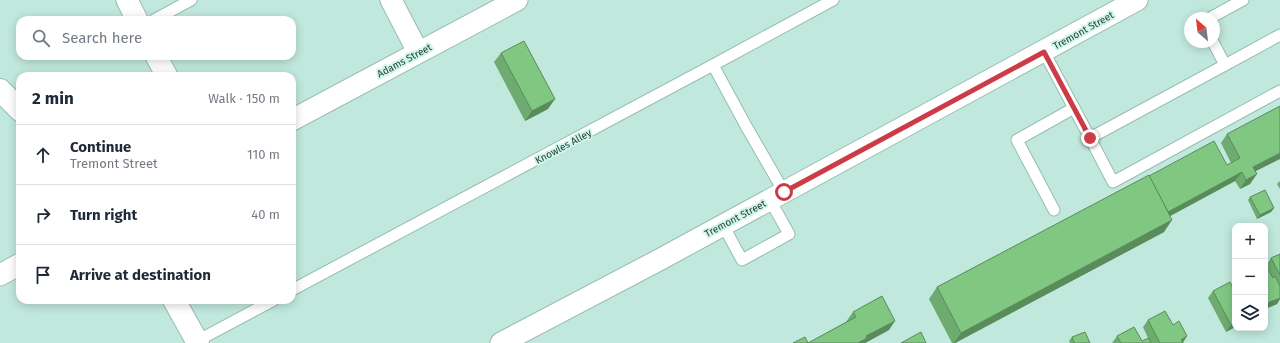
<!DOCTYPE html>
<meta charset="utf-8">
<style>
body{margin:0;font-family:"Fira Sans",sans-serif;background:#f6f6f7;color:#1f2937}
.controls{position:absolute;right:12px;bottom:12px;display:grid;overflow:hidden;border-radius:8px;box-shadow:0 2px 10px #0003}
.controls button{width:36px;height:36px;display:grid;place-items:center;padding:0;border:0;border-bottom:1px solid #e0e1e3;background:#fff;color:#1f2937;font:20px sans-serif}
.compass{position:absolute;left:1184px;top:12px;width:36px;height:36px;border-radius:50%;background:#fff;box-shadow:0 2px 10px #0003;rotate:332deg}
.stop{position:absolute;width:12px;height:12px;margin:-9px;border:3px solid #cc3c47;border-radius:50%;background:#fff}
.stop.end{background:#cc3c47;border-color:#fff;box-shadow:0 1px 4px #0008}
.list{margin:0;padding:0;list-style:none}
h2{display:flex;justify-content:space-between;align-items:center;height:52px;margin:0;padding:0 16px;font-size:17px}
h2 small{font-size:13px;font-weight:400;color:#747a83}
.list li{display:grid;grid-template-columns:26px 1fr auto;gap:12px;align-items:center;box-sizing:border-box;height:60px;padding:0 16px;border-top:1px solid #e0e1e3}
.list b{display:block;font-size:15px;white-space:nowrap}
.list p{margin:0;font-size:13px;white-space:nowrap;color:#747a83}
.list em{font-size:13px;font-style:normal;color:#747a83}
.icon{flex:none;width:22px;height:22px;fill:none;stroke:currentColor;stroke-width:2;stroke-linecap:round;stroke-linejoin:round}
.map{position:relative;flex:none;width:1280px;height:343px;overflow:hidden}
.search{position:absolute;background:#fff;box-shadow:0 2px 10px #0003;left:16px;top:16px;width:280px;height:44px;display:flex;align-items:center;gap:10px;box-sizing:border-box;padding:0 14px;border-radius:12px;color:#747a83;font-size:15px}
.panel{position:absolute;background:#fff;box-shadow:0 2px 10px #0003;left:16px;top:72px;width:280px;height:232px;border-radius:12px}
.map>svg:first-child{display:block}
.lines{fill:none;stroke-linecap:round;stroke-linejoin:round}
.service-casing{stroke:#97bdb2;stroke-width:13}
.minor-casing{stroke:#97bdb2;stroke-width:23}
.tertiary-casing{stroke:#97bdb2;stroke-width:24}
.service{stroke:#fff;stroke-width:11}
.minor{stroke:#fff;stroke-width:21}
.tertiary{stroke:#fff;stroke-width:22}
.wall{fill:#6eab70}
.shaded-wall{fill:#5a8b5b}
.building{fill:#80c782;stroke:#5a8b5b}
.route{stroke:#cc3c47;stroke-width:5}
.labels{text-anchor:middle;stroke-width:4;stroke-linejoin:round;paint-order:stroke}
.street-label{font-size:10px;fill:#2c3c37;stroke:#cef6ea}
</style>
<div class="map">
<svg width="1280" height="343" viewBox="0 0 1280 343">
<rect width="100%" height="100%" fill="#c1e8dd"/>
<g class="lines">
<defs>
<g id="service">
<polyline points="1210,18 1243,0"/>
<polyline points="154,20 191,0"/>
<polyline points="1044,52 1090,138 1225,65 1213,42"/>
<polyline points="713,65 746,126 784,192"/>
<polyline points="1225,65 1280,35"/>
<polyline points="1090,138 1113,182 1280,91"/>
<polyline points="1054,210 1017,140 1074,108"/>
<polyline points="723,225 742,260 789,234 770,200"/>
<polyline points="292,290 713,65 833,0"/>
<polyline points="195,342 274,300"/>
</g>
<g id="minor">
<polyline points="127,0 137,20"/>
<polyline points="391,0 418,52"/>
<polyline points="156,56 167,76"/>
<polyline points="292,120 517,0"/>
<polyline points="0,275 20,264"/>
<polyline points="501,343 659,260 1137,0"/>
</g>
<g id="tertiary">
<polyline points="0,90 20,110"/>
<polyline points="174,300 198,343"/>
</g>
</defs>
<!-- service casing -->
<use href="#service" class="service-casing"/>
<!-- minor casing -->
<use href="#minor" class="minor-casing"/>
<!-- tertiary casing -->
<use href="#tertiary" class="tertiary-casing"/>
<!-- service -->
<use href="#service" class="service"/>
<!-- minor -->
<use href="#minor" class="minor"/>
<!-- tertiary -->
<use href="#tertiary" class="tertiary"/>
</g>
<!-- wall -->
<g class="wall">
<polygon points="501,53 548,109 525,121 494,62"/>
<polygon points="1227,134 1256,171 1250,184 1240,189 1235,181 1170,216 1164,232 955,343 952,343 929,299 937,287 1149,176 1227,165 1231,163 1221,143"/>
<polygon points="1280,181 1280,189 1277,184"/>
<polygon points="1250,197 1274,208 1271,212 1257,219 1248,200"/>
<polygon points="1280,254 1280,299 1277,304 1265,309 1265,270 1268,269 1266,265 1271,258"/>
<polygon points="1213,291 1235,327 1226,332 1208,298"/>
<polygon points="853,312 889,330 865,343 793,343 808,343 846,322"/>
<polygon points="1148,320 1173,325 1187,336 1183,343 1112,343 1117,336 1142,341 1148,338 1143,327"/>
<polygon points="1072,337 1090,343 1070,343 1069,341"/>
</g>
<!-- shaded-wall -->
<g class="shaded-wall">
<polygon points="555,99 548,109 525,121 532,111"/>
<polygon points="1280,153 1280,159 1246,176 1253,167"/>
<polygon points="1242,172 1235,181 1159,222 1166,212"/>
<polygon points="1257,174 1250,184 1240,189 1246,180"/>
<polygon points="1274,208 1271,212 1257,219 1260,215"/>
<polygon points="1172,220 1164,232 955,343 954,343 961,333"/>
<polygon points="1280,298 1280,299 1277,304 1265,309 1265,304"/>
<polygon points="895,321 889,330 865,343 858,343 866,336"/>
<polygon points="1235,323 1235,327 1226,332 1231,325"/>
<polygon points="1187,336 1182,343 1181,340"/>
</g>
<!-- building -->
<g class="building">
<polygon points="524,41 555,99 532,111 501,53"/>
<polygon points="1280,106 1280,153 1253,167 1257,174 1246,180 1242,172 1168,212 1149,176 1214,141 1227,165 1240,158 1227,134"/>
<polygon points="1149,175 1172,220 961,333 937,287"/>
<polygon points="1265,190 1274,208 1260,215 1250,197"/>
<polygon points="1280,254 1280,275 1271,258"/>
<polygon points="1268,269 1273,278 1275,276 1280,286 1280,298 1265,304 1265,270"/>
<polygon points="1230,282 1235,292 1235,323 1231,325 1213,291"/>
<polygon points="882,296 895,321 866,336 867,338 858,343 793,343 805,337 808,343 856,317 853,312"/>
<polygon points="1165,311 1173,325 1179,321 1187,336 1181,340 1183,343 1160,343 1148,320"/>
<polygon points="1134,327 1142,341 1149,338 1151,343 1121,343 1117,336"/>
<polygon points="921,332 926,343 901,343"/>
<polygon points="1085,332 1090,343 1074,343 1072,337"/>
</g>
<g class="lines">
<!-- route -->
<polyline class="route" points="784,192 1044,52 1090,138"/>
</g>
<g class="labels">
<!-- street labels -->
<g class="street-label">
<text transform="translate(1083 30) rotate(-29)" y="4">Tremont Street</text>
<text transform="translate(404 60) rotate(-28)" y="4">Adams Street</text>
<text transform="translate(563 146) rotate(-28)" y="4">Knowles Alley</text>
<text transform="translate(735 218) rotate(-28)" y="4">Tremont Street</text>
</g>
</g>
</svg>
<div class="controls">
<button>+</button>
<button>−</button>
<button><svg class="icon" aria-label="layers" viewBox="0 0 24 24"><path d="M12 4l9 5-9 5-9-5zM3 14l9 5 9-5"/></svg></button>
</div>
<svg class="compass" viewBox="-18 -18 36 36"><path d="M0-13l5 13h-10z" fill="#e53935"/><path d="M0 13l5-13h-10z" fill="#747a83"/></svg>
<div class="stop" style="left:784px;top:192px"></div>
<div class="stop end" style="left:1090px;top:138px"></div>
<div class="search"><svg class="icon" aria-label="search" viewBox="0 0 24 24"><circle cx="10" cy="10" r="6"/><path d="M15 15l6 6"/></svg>Search here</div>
<section class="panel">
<h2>2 min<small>Walk · 150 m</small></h2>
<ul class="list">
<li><svg class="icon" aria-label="ahead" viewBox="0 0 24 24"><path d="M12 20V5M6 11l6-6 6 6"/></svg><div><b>Continue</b><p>Tremont Street</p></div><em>110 m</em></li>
<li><svg class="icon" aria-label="right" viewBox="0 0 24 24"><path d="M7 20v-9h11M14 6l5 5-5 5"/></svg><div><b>Turn right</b></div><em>40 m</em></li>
<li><svg class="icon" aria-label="arrive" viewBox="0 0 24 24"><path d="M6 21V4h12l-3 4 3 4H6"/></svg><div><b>Arrive at destination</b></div></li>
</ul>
</section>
</div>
